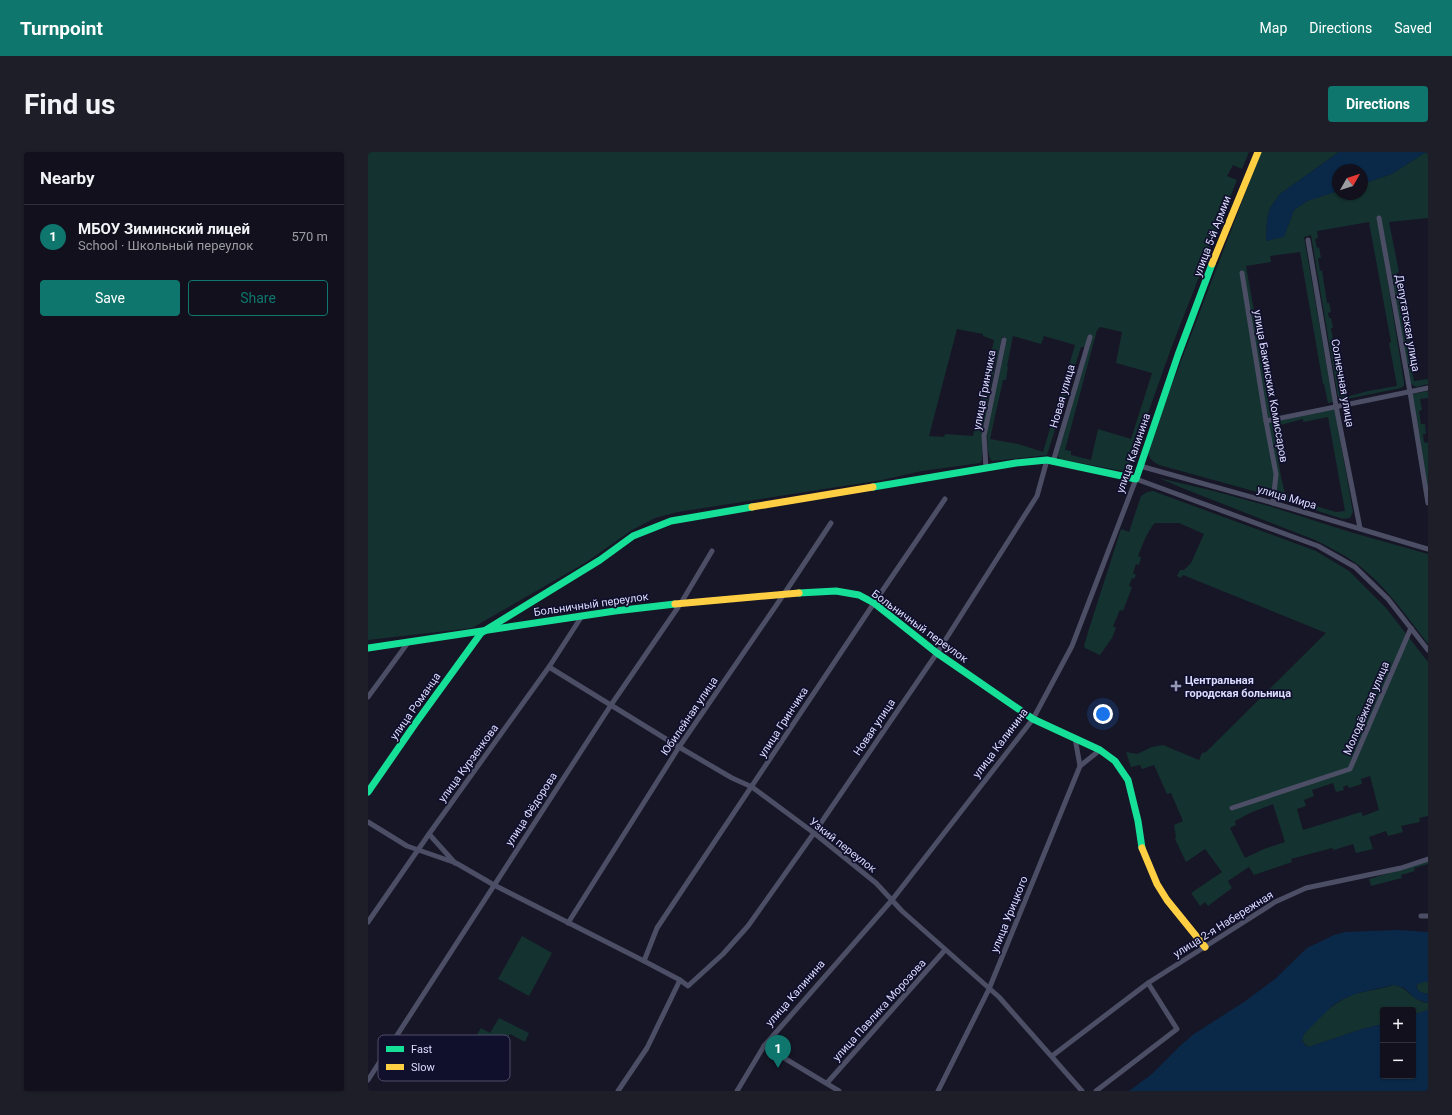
<!DOCTYPE html>
<meta charset="utf-8">
<style>
body{margin:0;font-family:Roboto,sans-serif;background:#1e1e29;color:#f1f3f6}
.controls{position:absolute;right:12px;bottom:12px;display:grid;overflow:hidden;border-radius:4px;box-shadow:0 1px 3px #0004}
.controls button{width:36px;height:36px;display:grid;place-items:center;padding:0;border:0;border-bottom:1px solid #30303b;background:#11101c;color:#f1f3f6;font:20px sans-serif}
.compass{position:absolute;left:964px;top:12px;width:36px;height:36px;border-radius:50%;background:#11101c;box-shadow:0 1px 3px #0004;rotate:51deg}
.you{position:absolute;left:735px;top:562px;width:14px;height:14px;margin:-10px;border:3px solid #fff;border-radius:50%;background:#1a73e8;box-shadow:0 0 0 6px #1a73e833}
.badge{display:grid;place-items:center;width:26px;height:26px;border-radius:50%;background:#0f766e;color:#fff;font-size:13px;font-weight:700}
.pin{position:absolute;translate:-50% -33px;filter:drop-shadow(0 1px 2px #0008)}
.pin::after{content:'';position:absolute;top:21px;width:14px;height:12px;background:inherit;clip-path:polygon(0 0,100% 0,50% 100%)}
.list{margin:0;padding:0;list-style:none}
h2{display:flex;justify-content:space-between;align-items:center;height:52px;margin:0;padding:0 16px;font-size:17px}
h2 small{font-size:13px;font-weight:400;color:#9c9da3}
.list li{display:grid;grid-template-columns:26px 1fr auto;gap:12px;align-items:center;box-sizing:border-box;height:64px;padding:0 16px;border-top:1px solid #30303b}
.list b{display:block;font-size:15px;white-space:nowrap}
.list p{margin:0;font-size:13px;white-space:nowrap;color:#9c9da3}
.list em{font-size:13px;font-style:normal;color:#9c9da3}
.actions{display:flex;gap:8px;padding:12px 16px}
.actions a{flex:1;padding:9px 0;border:1px solid #0f766e;border-radius:4px;text-align:center;font-size:14px;color:#0f766e}
.actions .main{background:#0f766e;color:#fff}
.map{position:relative;flex:none;width:1060px;height:939px;overflow:hidden;border-radius:4px}
header{display:flex;align-items:center;gap:24px;box-sizing:border-box;height:56px;padding:0 20px;background:#0f766e;color:#fff}
header strong{font-size:19px}
nav{display:flex;gap:22px;margin-inline-start:auto;font-size:14px}
.intro{display:flex;align-items:center;justify-content:space-between;box-sizing:border-box;height:96px;padding:0 24px}
h1{margin:0;font-size:28px}
.button{padding:10px 18px;border-radius:4px;background:#0f766e;color:#fff;font-size:14px;font-weight:700}
main{display:flex;gap:24px;padding:0 24px}
aside{flex:1;background:#11101c;border-radius:4px;box-shadow:0 1px 3px #0004}
.map>svg:first-child{display:block}
.green{fill:#14322f;fill-rule:evenodd}
.water{fill:#0a2949}
.lines{fill:none;stroke-linecap:round;stroke-linejoin:round}
.street{stroke:#4c4e66;stroke-width:5}
.fast{stroke:#16e098;stroke-width:7}
.slow{stroke:#ffcf43;stroke-width:7}
.poi-dot{fill:#9697b3;stroke:#11102c;stroke-width:1.5}
.labels{text-anchor:middle;stroke-width:3.5;stroke-linejoin:round;paint-order:stroke}
.street-label{font-size:11px;fill:#dbdcff;stroke:#11102c}
.poi-label{font-size:11px;font-weight:bold;fill:#dbdcff;stroke:#11102c;text-anchor:start}
.key{fill:#11102c;stroke:#4e4d6b;stroke-width:1}
.key-label{font-size:11px;fill:#dbdcff}
</style>
<header>
<strong>Turnpoint</strong>
<nav><a>Map</a><a>Directions</a><a>Saved</a></nav>
</header>
<div class="intro"><h1>Find us</h1><a class="button">Directions</a></div>
<main>
<aside>
<h2>Nearby<small></small></h2>
<ul class="list">
<li><span class="badge">1</span><div><b>МБОУ Зиминский лицей</b><p>School · Школьный переулок</p></div><em>570 m</em></li>
</ul>
<div class="actions"><a class="main">Save</a><a>Share</a></div>
</aside>
<div class="map">
<svg width="1060" height="939" viewBox="0 0 1060 939">
<rect width="100%" height="100%" fill="#171626"/>
<!-- green -->
<g class="green">
<path d="M 0,0 L 881,0 L 874,17 L 865,13 L 859,24 L 869,28 L 804,194 L 759,320 L 692,307 L 689,303 L 719,195 L 713,195 L 679,303 L 624,309 L 622,307 C 612,280 632,216 638,186 L 634,185 C 625,226 615,262 614,304 L 614,308 L 612,311 L 554,319 L 514,328 L 310,360 L 287,366 L 264,378 L 217,411 L 104,476 L 0,488 ZM 732,175 L 754,180 L 748,211 L 784,221 L 763,287 L 730,277 L 723,308 L 703,303 L 703,299 L 697,298 L 729,178 ZM 589,177 L 615,182 L 615,184 L 626,188 L 605,284 L 577,282 L 576,285 L 561,284 ZM 645,184 L 673,192 L 676,184 L 707,193 L 675,300 L 650,292 L 622,287 L 635,228 L 638,228 L 640,215 L 639,214 Z"/>
<path d="M 893,0 L 971,0 L 912,42 L 902,56 L 899,67 L 898,89 L 916,84 L 926,58 L 939,49 L 970,39 L 970,42 L 994,42 L 994,32 L 1024,22 L 1058,0 L 1060,0 L 1060,66 L 1021,70 L 1031,120 L 1029,121 L 1031,136 L 1033,136 L 1034,141 L 1031,142 L 1032,148 L 1035,147 L 1040,173 L 1037,174 L 1039,181 L 1041,181 L 1046,218 L 1044,219 L 1046,229 L 1060,227 L 1060,232 L 1048,235 L 1042,231 L 1013,64 L 1009,65 L 1036,230 L 1036,234 L 1033,236 L 974,248 L 970,245 L 943,83 L 936,85 L 965,250 L 960,251 L 956,232 L 955,232 L 932,100 L 902,104 L 903,110 L 878,114 L 898,226 L 896,226 L 903,262 L 905,265 L 964,257 L 966,258 L 968,264 L 985,360 L 982,366 L 975,367 L 900,343 L 791,313 C 786,310 781,307 780,301 L 792,264 ZM 1001,70 L 1023,190 L 1021,191 L 1029,234 L 1000,239 L 978,245 L 969,193 L 966,193 L 963,176 L 965,176 L 963,166 L 961,166 L 960,161 L 963,160 L 961,151 L 959,151 L 954,118 L 952,119 L 950,106 L 953,106 L 951,95 L 949,96 L 947,87 L 950,86 L 949,79 ZM 960,265 L 977,359 L 968,360 L 920,346 L 920,342 L 917,341 L 913,325 L 905,275 L 935,267 L 935,270 Z"/>
<polygon points="1060,239 1060,246 1052,247 1054,258 1051,259 1053,272 1057,272 1058,282 1055,282 1056,290 1060,291 1060,346 1044,242"/>
<path d="M 791,326 L 846,339 L 904,355 L 982,380 L 1060,402 L 1060,492 C 1039,465 1019,436 993,415 C 979,404 963,396 947,388 L 814,336 Z"/>
<path d="M 785,339 L 948,399 L 981,419 L 1018,456 L 1060,510 L 1060,664 L 1051,666 L 1052,670 L 1033,674 L 1035,680 L 1020,684 L 1018,679 L 1001,685 L 1005,697 L 988,701 L 985,692 L 966,698 L 964,696 L 923,707 L 924,710 L 886,723 L 881,715 L 860,729 L 864,736 L 840,754 L 837,750 L 832,754 L 823,741 L 854,720 L 837,697 L 818,710 L 807,687 L 808,686 L 806,673 L 815,669 L 803,641 L 799,642 L 786,613 L 774,617 L 772,613 L 763,615 L 758,600 L 769,602 L 784,595 L 795,593 L 831,608 L 834,601 L 838,600 L 958,481 L 815,423 L 813,426 L 809,424 L 812,418 L 816,418 L 823,411 L 836,382 L 811,371 L 787,371 C 778,381 775,392 770,404 L 773,405 L 771,413 L 768,412 L 765,421 L 768,423 L 766,427 L 764,426 L 761,434 L 764,435 L 755,459 L 752,458 L 745,474 L 748,476 L 744,486 L 732,503 L 717,496 L 716,494 L 720,480 L 753,377 L 761,380 L 773,344 L 779,340 ZM 1002,624 L 1011,658 L 995,664 L 993,660 L 935,678 L 929,657 L 938,654 L 936,648 L 946,644 L 944,638 L 965,631 L 968,640 L 976,638 L 975,635 L 979,633 L 981,636 L 994,632 L 993,627 ZM 905,652 L 917,690 L 896,697 L 877,706 L 862,676 L 868,673 L 867,669 L 882,661 Z"/>
<polygon points="1060,708 1060,712 1046,716 1047,719 1033,723 1034,726 1003,734 1001,727 1037,716"/>
<polygon points="154,784 184,801 161,844 130,827"/>
<polygon points="1052,830 1060,830 1060,842 1052,840 1049,837 1049,833"/>
<path d="M 1026,833 C 1041,836 1044,849 1060,851 L 1060,858 L 1045,863 L 1045,858 L 1015,858 L 1015,872 L 994,877 L 941,895 L 935,891 L 934,887 L 936,882 C 951,865 967,848 990,841 C 1002,838 1014,837 1026,833 Z"/>
<polygon points="131,866 161,881 157,890 142,882 117,930 113,923 114,914 111,905 116,897 105,889 113,876 122,881"/>
</g>
<!-- water -->
<g class="water">
<polygon points="971,0 1058,0 1024,22 994,32 994,18 970,18 970,39 939,49 926,58 916,85 898,89 899,67 902,56 912,42"/>
<polygon points="1030,778 1060,780 1060,830 1056,830 1050,832 1048,835 1052,840 1060,842 1060,851 1048,847 1036,836 1026,833 990,841 973,848 964,854 936,882 934,889 937,893 941,895 994,877 1015,872 1015,924 1045,924 1045,863 1060,858 1060,939 761,939 784,922 814,892 826,882 876,850 907,827 939,796 966,783 977,780"/>
</g>
<g class="lines">
<!-- street -->
<g class="street">
<polyline points="1011,66 1042,240 1060,351"/>
<polyline points="940,88 968,254 992,376"/>
<polyline points="874,121 898,269 908,322 905,351"/>
<polyline points="898,269 1060,236"/>
<polyline points="685,310 722,185"/>
<polyline points="772,314 905,351 1060,397"/>
<polyline points="618,316 616,284 636,188"/>
<polyline points="181,515 311,595 364,626 384,635 446,681 508,731 534,759 631,845 714,939"/>
<polyline points="0,545 39,492"/>
<polyline points="712,614 732,598"/>
<polyline points="864,656 982,617 1043,476"/>
<polyline points="0,670 39,694 88,711 126,733 276,809 312,828 320,834 355,802 380,774 446,681 569,501 669,344 679,308"/>
<polyline points="61,682 87,711"/>
<polyline points="1053,764 1060,764"/>
<polyline points="0,770 61,682 181,515 214,464"/>
<polyline points="200,771 311,595 416,442 463,371"/>
<polyline points="276,809 289,776 506,451 577,347"/>
<polyline points="396,894 471,939"/>
<polyline points="684,904 780,831 907,750 938,736 1033,716 1060,707"/>
<polyline points="0,928 243,553 313,451 344,399"/>
<polyline points="459,931 577,798"/>
<polyline points="250,939 279,896 312,828"/>
<polyline points="369,939 396,894 524,748 665,567 704,494 768,327 950,394 987,415 1020,447 1060,498"/>
<polyline points="570,939 621,837 712,614 707,586"/>
<polyline points="728,939 809,877 780,831"/>
</g>
<!-- fast -->
<g class="fast">
<polyline points="505,335 648,311 679,308 768,327 810,203 844,112"/>
<polyline points="431,441 468,439 491,443 506,451 569,501 665,567 732,598 747,609 760,628 770,669 774,696"/>
<polyline points="0,496 247,459 307,452"/>
<polyline points="0,640 47,572 113,481 232,408 265,384 303,369 384,355"/>
</g>
<!-- slow -->
<g class="slow">
<polyline points="844,112 890,0"/>
<polyline points="384,355 505,335"/>
<polyline points="307,452 431,441"/>
<polyline points="774,696 789,732 799,748 837,795"/>
</g>
</g>
<!-- markers -->
<path class="poi-dot" d="M806 528h4v4h4v4h-4v4h-4v-4h-4v-4h4z"/>
<g class="labels">
<!-- street labels -->
<g class="street-label">
<text transform="translate(844 84) rotate(-69)" y="4">улица 5-й Армии</text>
<text transform="translate(1040 171) rotate(80)" y="4">Депутатская улица</text>
<text transform="translate(975 231) rotate(80)" y="4">Солнечная улица</text>
<text transform="translate(903 234) rotate(80)" y="4">улица Бакинских Комиссаров</text>
<text transform="translate(616 238) rotate(-79)" y="4">улица Гринчика</text>
<text transform="translate(694 244) rotate(-74)" y="4">Новая улица</text>
<text transform="translate(765 301) rotate(-71)" y="4">улица Калинина</text>
<text transform="translate(919 345) rotate(16)" y="4">улица Мира</text>
<text transform="translate(223 452) rotate(-8)" y="4">Больничный переулок</text>
<text transform="translate(552 474) rotate(36)" y="4">Больничный переулок</text>
<text transform="translate(47 554) rotate(-55)" y="4">улица Романца</text>
<text transform="translate(998 556) rotate(-67)" y="4">Молодёжная улица</text>
<text transform="translate(321 564) rotate(-56)" y="4">Юбилейная улица</text>
<text transform="translate(415 570) rotate(-57)" y="4">улица Гринчика</text>
<text transform="translate(506 575) rotate(-56)" y="4">Новая улица</text>
<text transform="translate(632 591) rotate(-53)" y="4">улица Калинина</text>
<text transform="translate(100 611) rotate(-54)" y="4">улица Курзенкова</text>
<text transform="translate(163 657) rotate(-57)" y="4">улица Фёдорова</text>
<text transform="translate(475 693) rotate(38)" y="4">Узкий переулок</text>
<text transform="translate(641 762) rotate(-68)" y="4">улица Урицкого</text>
<text transform="translate(855 772) rotate(-32)" y="4">улица 2-я Набережная</text>
<text transform="translate(427 841) rotate(-49)" y="4">улица Калинина</text>
<text transform="translate(511 858) rotate(-48)" y="4">улица Павлика Морозова</text>
</g>
<!-- poi labels -->
<g class="poi-label">
<text x="817" y="532">Центральная<tspan x="817" dy="13">городская больница</tspan></text>
</g>
</g>
<!-- legend -->
<rect x="10" y="883" width="132" height="46" rx="6" class="key"/>
<rect x="18" y="894" width="18" height="6" fill="#16e098"/>
<rect x="18" y="912" width="18" height="6" fill="#ffcf43"/>
<g class="key-label">
<text x="43" y="901">Fast</text>
<text x="43" y="919">Slow</text>
</g>
</svg>
<div class="controls">
<button>+</button>
<button>−</button>
</div>
<svg class="compass" viewBox="-18 -18 36 36"><path d="M0-13l5 13h-10z" fill="#e53935"/><path d="M0 13l5-13h-10z" fill="#9c9da3"/></svg>
<div class="you"></div>
<div class="pin badge" style="left:410px;top:916px">1</div>
</div>
</main>
